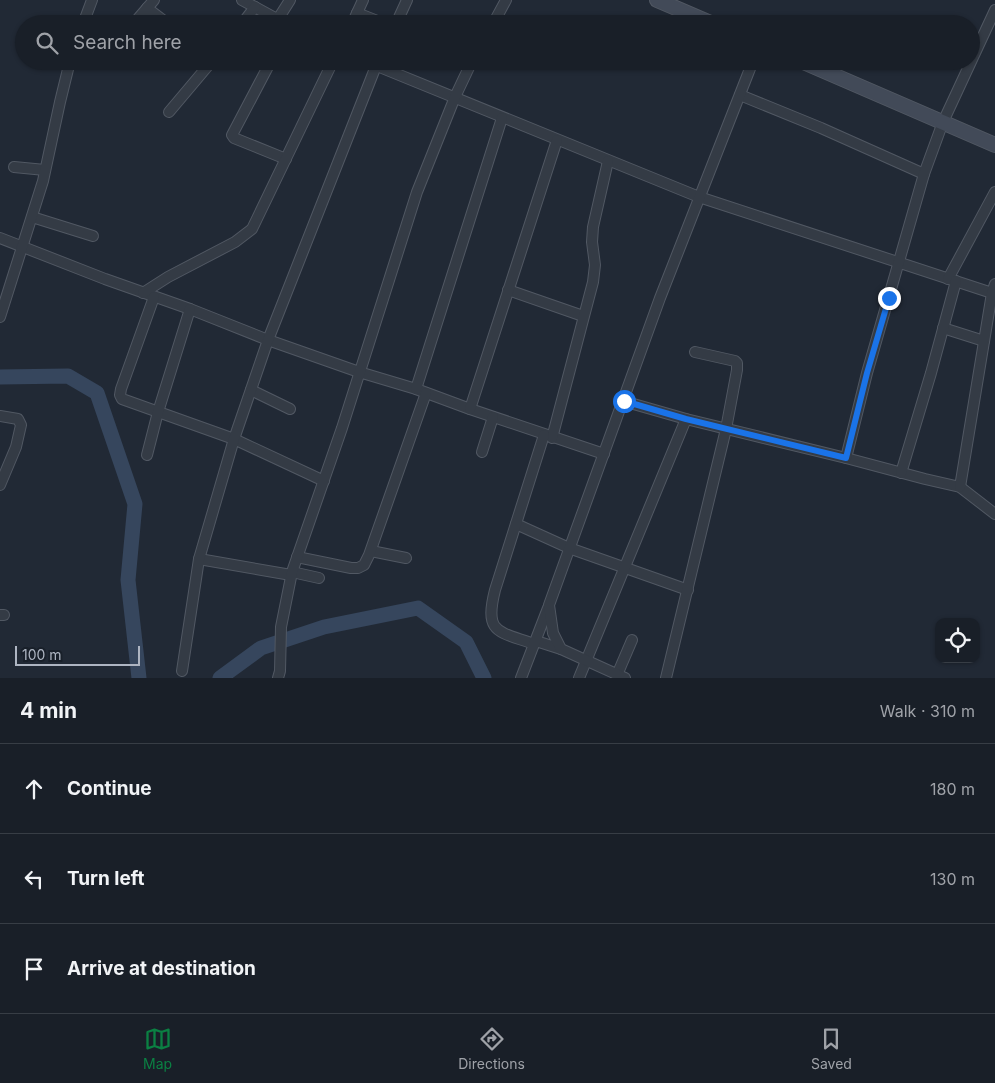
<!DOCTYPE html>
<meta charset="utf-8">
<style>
body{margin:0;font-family:Inter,sans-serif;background:#222730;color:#f1f3f6}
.controls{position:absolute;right:15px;bottom:15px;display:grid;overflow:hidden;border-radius:10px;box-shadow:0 1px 4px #0004}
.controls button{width:45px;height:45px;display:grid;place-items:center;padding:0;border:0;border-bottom:1px solid #373d45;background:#191f28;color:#f1f3f6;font:25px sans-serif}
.scale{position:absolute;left:15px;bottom:12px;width:125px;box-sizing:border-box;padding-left:5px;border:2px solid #aeb5c2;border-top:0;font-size:14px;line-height:18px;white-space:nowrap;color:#aeb5c2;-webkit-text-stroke:4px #19202a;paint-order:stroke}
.stop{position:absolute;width:15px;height:15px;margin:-11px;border:4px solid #1a73e8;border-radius:50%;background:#fff}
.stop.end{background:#1a73e8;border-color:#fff;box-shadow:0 1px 5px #0008}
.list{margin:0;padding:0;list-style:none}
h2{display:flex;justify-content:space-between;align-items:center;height:65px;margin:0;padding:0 20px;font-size:21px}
h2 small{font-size:16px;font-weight:400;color:#9fa2a8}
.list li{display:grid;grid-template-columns:32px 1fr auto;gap:15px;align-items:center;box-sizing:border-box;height:90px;padding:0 20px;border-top:1px solid #373d45}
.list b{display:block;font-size:19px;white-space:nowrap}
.list em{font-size:16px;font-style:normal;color:#9fa2a8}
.icon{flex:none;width:28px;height:28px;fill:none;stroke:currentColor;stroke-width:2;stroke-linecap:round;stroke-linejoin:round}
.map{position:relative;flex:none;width:995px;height:678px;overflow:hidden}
.search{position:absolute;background:#191f28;box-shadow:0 1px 4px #0004;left:15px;right:15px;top:15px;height:55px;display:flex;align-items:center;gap:12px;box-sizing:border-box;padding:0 18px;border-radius:28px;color:#9fa2a8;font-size:19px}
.sheet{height:335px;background:#191f28}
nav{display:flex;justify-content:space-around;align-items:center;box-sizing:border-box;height:70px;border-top:1px solid #373d45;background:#191f28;font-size:14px;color:#9fa2a8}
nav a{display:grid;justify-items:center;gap:2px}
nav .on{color:#0b8043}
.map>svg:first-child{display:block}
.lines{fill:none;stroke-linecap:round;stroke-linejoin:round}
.river{stroke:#36465d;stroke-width:15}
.minor-casing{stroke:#515863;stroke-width:12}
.secondary-casing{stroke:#515863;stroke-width:16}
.minor{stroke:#343b45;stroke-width:10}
.secondary{stroke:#424a58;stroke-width:14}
.route{stroke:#1a73e8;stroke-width:6}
</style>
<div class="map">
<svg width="995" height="678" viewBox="0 0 995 678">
<rect width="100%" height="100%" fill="#212935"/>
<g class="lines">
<!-- river -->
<g class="river">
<polyline points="0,377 68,376 97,393 135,504 128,580 139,678"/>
<polyline points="220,678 261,648 324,627 418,608 466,642 484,678"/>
</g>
<defs>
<g id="minor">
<polyline points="242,0 286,24"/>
<polyline points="147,8 168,24"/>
<polyline points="357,13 385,24"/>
<polyline points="278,19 290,0"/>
<polyline points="136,21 154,0"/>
<polyline points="83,24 92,0"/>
<polyline points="242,24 255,7"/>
<polyline points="352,24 363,0"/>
<polyline points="396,24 407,0"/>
<polyline points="493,24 506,0"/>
<polyline points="271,61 232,135 234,138 286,159"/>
<polyline points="365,61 699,197 992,293"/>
<polyline points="740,95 821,128 924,174"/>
<polyline points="169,112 212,61"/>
<polyline points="14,167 45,170"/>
<polyline points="32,217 93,236"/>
<polyline points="0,238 105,279 190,309 268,340 359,372 416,389 470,409 604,454"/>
<polyline points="948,279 995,192"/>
<polyline points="508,290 583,316"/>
<polyline points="143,293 168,277 235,242 252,229 333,61"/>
<polyline points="154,297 121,389 120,395 122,399 234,439 324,481"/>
<polyline points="0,317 43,181 60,102 70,61"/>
<polyline points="943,328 984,341"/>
<polyline points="416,389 502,118"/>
<polyline points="251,390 290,409"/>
<polyline points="623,401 686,419 846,458 925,479 960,487 995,514"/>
<polyline points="470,409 557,140"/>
<polyline points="0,416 18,419 21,425 16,447 0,485"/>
<polyline points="552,438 593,282 595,265 592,242 593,227 608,161"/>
<polyline points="482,452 493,417"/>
<polyline points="147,455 158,412 190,309"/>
<polyline points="846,458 867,373 924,174 943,122 995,10"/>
<polyline points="901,473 931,373 956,281"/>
<polyline points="960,487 992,293 995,284"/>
<polyline points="516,524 569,548 688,590"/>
<polyline points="371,551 406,558"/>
<polyline points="297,557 351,568 358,568 364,565 369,555 426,393"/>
<polyline points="199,559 291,575"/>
<polyline points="292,572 319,578"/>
<polyline points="0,615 4,615"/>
<polyline points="536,641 561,649"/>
<path d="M 534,644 C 498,631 484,634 495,590 L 544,435"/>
<polyline points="182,671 199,559 234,439 268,340 376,66"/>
<polyline points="617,675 632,640"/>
<polyline points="278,678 280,671 281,627 292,572 342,428 417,192 455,97 472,61"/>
<polyline points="521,678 548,608"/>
<polyline points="579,678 686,419"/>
<polyline points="625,678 561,649 553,633 549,605 660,298 753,61"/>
<polyline points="666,678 726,429 737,370 737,363 735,361 695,352"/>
</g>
<g id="secondary">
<polyline points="657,0 713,24"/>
<polyline points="801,61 995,145"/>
</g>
</defs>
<!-- minor casing -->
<use href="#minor" class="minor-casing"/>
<!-- secondary casing -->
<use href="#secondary" class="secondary-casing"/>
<!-- minor -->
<use href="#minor" class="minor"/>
<!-- secondary -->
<use href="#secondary" class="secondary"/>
</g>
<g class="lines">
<!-- route -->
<polyline class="route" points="624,401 686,419 846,458 867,373 889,298"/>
</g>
</svg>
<div class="controls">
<button><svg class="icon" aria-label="locate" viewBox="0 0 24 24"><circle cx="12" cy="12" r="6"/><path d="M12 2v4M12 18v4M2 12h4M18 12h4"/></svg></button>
</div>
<div class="scale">100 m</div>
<div class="stop" style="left:624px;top:401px"></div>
<div class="stop end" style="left:889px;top:298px"></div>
<div class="search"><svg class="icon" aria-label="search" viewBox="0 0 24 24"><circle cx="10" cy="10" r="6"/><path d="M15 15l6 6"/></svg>Search here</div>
</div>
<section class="sheet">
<h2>4 min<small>Walk · 310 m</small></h2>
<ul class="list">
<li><svg class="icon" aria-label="ahead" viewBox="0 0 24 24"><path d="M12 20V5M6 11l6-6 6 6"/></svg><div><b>Continue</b></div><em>180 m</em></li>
<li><svg class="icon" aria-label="left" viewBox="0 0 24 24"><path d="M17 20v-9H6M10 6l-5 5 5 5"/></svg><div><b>Turn left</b></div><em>130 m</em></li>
<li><svg class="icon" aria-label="arrive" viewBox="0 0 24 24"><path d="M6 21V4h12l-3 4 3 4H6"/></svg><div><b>Arrive at destination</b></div></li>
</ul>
</section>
<nav>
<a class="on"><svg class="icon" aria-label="map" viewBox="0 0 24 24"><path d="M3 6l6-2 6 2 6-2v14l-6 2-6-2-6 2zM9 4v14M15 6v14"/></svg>Map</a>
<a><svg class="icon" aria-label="directions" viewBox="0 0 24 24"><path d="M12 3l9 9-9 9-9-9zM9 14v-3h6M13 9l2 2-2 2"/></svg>Directions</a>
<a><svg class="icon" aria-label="saved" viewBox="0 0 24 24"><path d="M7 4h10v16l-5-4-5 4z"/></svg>Saved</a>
</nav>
